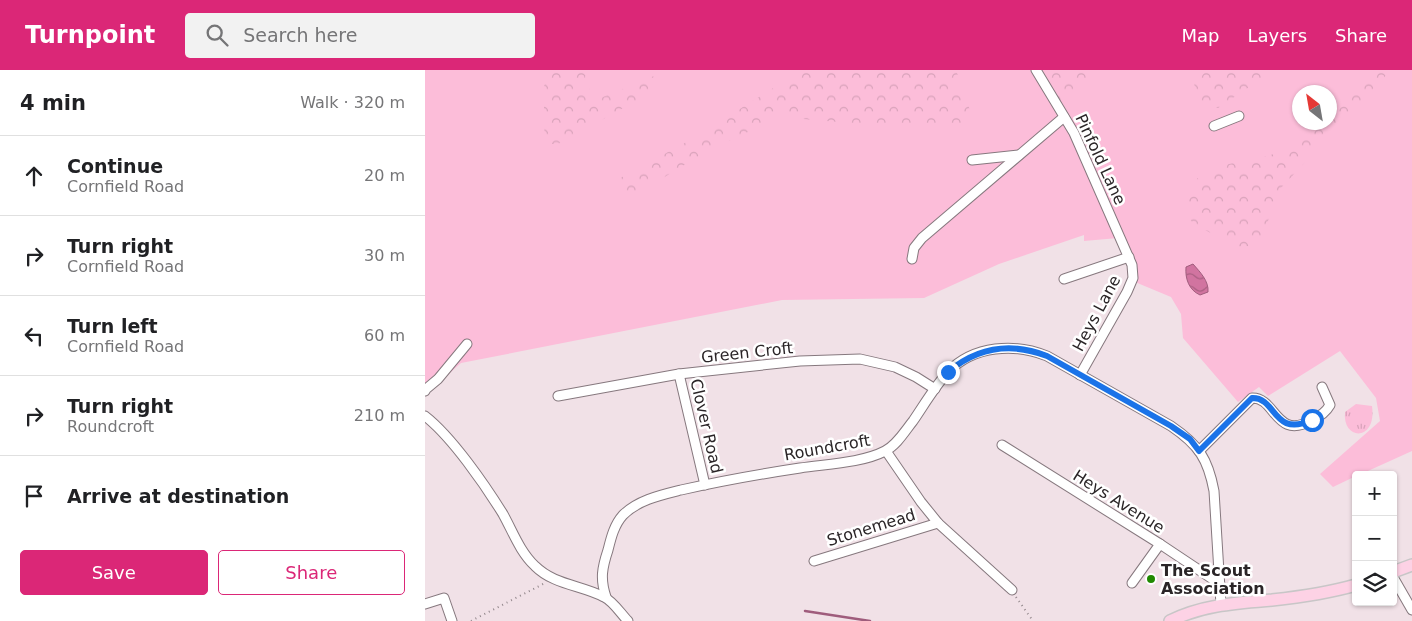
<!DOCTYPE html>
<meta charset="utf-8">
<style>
body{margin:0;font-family:"DejaVu Sans",sans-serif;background:#f2f2f2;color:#202124}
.controls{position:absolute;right:15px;bottom:15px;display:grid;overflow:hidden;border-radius:5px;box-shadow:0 1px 4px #0004}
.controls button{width:45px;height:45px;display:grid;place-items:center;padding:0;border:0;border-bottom:1px solid #e0e0e0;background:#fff;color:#202124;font:25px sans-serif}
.compass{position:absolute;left:867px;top:15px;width:45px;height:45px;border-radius:50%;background:#fff;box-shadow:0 1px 4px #0004;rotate:329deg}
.stop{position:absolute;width:15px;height:15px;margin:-11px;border:4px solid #1a73e8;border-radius:50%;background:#fff}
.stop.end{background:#1a73e8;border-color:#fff;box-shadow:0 1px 5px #0008}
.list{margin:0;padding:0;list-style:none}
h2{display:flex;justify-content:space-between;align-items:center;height:65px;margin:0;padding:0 20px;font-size:21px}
h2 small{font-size:16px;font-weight:400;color:#757577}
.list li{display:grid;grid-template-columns:32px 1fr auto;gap:15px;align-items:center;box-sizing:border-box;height:80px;padding:0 20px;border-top:1px solid #e0e0e0}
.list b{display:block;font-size:19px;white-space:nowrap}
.list p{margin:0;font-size:16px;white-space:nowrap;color:#757577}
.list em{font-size:16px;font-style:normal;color:#757577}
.actions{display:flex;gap:10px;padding:15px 20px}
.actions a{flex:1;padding:11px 0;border:1px solid #db2777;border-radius:5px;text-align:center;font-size:18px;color:#db2777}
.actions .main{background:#db2777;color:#fff}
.icon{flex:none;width:28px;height:28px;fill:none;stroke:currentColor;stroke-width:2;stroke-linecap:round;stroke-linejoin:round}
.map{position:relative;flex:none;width:987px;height:551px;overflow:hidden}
header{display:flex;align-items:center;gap:30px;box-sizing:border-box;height:70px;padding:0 25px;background:#db2777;color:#fff}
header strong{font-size:24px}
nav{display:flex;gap:28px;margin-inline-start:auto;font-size:18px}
.search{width:350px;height:45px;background:#f2f2f2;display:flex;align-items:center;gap:12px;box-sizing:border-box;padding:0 18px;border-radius:5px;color:#757577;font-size:19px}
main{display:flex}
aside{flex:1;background:#fff}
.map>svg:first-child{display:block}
.grass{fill:#fcbdd9;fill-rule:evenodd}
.forest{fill:url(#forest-crowns)}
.park{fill:url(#park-tufts)}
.water{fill:url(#water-waves);stroke:#9f5c7c}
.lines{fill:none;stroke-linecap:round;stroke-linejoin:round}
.stream{stroke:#9f5c7c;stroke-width:2.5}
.minor-casing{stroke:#86787e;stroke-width:11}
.major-casing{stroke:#c8c6c7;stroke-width:14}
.path{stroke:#92878b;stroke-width:2;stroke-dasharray:1 4;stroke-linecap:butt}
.minor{stroke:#fff;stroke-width:9}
.major{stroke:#fdd2e5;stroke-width:11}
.route{stroke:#1a73e8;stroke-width:6}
.poi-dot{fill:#208901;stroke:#fff;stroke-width:2}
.labels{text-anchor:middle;stroke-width:5;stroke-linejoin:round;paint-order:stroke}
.street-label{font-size:16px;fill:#2a2527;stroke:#fff}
.poi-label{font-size:16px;font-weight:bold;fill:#2a2527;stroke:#fff;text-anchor:start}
</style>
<header>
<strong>Turnpoint</strong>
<div class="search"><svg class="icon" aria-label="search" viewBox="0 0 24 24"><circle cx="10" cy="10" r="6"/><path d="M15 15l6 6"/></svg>Search here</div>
<nav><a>Map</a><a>Layers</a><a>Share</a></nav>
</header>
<main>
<aside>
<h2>4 min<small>Walk · 320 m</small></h2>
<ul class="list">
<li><svg class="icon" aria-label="ahead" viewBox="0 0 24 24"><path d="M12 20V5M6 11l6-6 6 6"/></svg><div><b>Continue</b><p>Cornfield Road</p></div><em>20 m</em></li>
<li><svg class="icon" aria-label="right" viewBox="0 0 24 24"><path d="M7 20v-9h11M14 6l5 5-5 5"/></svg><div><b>Turn right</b><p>Cornfield Road</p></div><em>30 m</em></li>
<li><svg class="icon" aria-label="left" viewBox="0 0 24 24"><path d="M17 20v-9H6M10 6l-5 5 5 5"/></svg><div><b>Turn left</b><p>Cornfield Road</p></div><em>60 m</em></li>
<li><svg class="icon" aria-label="right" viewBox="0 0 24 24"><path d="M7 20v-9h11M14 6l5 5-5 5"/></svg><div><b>Turn right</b><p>Roundcroft</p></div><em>210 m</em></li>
<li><svg class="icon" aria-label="arrive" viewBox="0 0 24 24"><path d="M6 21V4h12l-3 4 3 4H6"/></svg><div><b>Arrive at destination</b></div></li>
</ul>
<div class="actions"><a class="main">Save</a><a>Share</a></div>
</aside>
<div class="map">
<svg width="987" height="551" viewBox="0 0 987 551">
<defs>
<pattern id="forest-crowns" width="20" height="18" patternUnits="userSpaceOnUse" patternTransform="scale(1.25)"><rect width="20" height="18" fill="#fcbdd9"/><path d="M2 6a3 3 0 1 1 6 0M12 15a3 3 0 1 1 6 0" fill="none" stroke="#d8a2ba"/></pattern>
<pattern id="park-tufts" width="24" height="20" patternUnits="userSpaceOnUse" patternTransform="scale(1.25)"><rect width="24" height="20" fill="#fcbdd9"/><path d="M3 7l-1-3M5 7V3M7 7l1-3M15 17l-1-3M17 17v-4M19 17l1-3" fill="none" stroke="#d8a2ba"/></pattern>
<pattern id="water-waves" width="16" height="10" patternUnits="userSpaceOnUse" patternTransform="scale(1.25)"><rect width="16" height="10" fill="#d174a0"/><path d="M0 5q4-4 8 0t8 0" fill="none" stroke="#aa5f82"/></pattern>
</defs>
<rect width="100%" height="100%" fill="#f1e1e7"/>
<!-- grass -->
<path class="grass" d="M 0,0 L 987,0 L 987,381 L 934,405 L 931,405 L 931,406 L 908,417 L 895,404 L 955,351 L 951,328 L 915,281 L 843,326 L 834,317 L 813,332 L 758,268 L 756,244 L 746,227 L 710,212 L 693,168 L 659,171 L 659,165 L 574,194 L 499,228 L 357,230 L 36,293 L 0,325 ZM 874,22 L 904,22 L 904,52 L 874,52 Z"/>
<!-- forest -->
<g class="forest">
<polygon points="127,0 164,0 160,7 165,21 173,29 229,6 236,13 231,20 133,74 121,74 119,57 119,16"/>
<polygon points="377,0 531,0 547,46 539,55 483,58 355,47 284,80 210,125 194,122 186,113 267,69"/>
<polygon points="615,0 680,0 637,35"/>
<polygon points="782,0 841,0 839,7 793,38 776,32 769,14"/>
<path d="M 945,0 L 966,0 L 855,119 L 837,167 L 825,176 L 808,177 C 795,167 780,161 766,151 C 764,140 760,122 768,113 C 787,90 827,93 854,82 C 871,76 886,66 899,53 L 904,52 L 905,46 Z"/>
</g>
<!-- park -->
<path class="park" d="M 931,334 L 947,336 C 952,372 917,371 920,342 Z"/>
<!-- water -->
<path class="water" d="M 768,194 C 775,202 784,211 783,222 L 775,225 C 764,220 760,209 761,197 Z"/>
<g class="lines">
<!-- stream -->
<polyline class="stream" points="380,541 445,551"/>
<defs>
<g id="minor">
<polyline points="611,0 649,63 707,195 708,208 702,222 655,305"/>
<polyline points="789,56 814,46"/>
<polyline points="547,90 594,85"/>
<polyline points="487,189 489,178 497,168 639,47"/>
<polyline points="639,209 704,187"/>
<polyline points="254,304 280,415"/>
<polyline points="0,321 1,319 13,309 42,274"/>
<polyline points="133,326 254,304 375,291 435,289 470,297 491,307 510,319"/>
<path d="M 0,346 C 27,367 60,415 78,444 C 88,462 95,482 110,496 C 129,515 156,515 179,527 C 188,531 196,544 203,551"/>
<polyline points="577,375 735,474 795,514"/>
<polyline points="461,381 496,432 513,453 587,520"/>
<path d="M 774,381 L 827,328 C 851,327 850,371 887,350 C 894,347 901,342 905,335 L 897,317"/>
<polyline points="389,491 513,453"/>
<polyline points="968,507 987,540"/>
<polyline points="707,513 735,474"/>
<path d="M 181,527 C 175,509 177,498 183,480 C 186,468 189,455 198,445 C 213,430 236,425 256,420 C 296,411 335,404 375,398 C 401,394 437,393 460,381 C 472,375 480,361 488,351 C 499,335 510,316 523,302 C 549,275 590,273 622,286 L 746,356 C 774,375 783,389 789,421 L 796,535"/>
<polyline points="0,534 19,528 27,551"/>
</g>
<g id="major">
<polyline points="968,502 987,495"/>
<path d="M 745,551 C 777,535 811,533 847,530 C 875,527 903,523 931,515"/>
</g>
</defs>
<!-- minor casing -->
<use href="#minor" class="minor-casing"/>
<!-- major casing -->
<use href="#major" class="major-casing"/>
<!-- path -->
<g class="path">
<polyline points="591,527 608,551"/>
<polyline points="46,551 120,513"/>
</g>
<!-- minor -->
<use href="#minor" class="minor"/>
<!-- major -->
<use href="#major" class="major"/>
</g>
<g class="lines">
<!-- route -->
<path class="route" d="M 523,302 C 553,277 586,272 622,286 L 746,356 L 765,369 L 774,381 L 827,328 C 852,327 847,368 887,350"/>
</g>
<!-- markers -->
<circle class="poi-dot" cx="726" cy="509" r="5"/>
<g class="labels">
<!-- street labels -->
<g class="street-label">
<text transform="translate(676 89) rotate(65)" y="6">Pinfold Lane</text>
<text transform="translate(671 243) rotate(-62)" y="6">Heys Lane</text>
<text transform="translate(322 282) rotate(-6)" y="6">Green Croft</text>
<text transform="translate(282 356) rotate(77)" y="6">Clover Road</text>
<text transform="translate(402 377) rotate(-10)" y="6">Roundcroft</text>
<text transform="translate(694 431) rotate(32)" y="6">Heys Avenue</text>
<text transform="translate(446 457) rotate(-17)" y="6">Stonemead</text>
</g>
<!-- poi labels -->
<g class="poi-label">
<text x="736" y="506">The Scout<tspan x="736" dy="18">Association</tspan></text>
</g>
</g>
</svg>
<div class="controls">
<button>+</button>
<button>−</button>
<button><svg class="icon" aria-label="layers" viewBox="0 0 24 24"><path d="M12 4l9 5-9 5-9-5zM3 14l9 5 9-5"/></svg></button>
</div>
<svg class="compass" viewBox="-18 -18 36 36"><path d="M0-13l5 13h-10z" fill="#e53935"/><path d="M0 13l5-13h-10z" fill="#757577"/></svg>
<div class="stop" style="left:887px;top:350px"></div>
<div class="stop end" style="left:523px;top:302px"></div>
</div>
</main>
